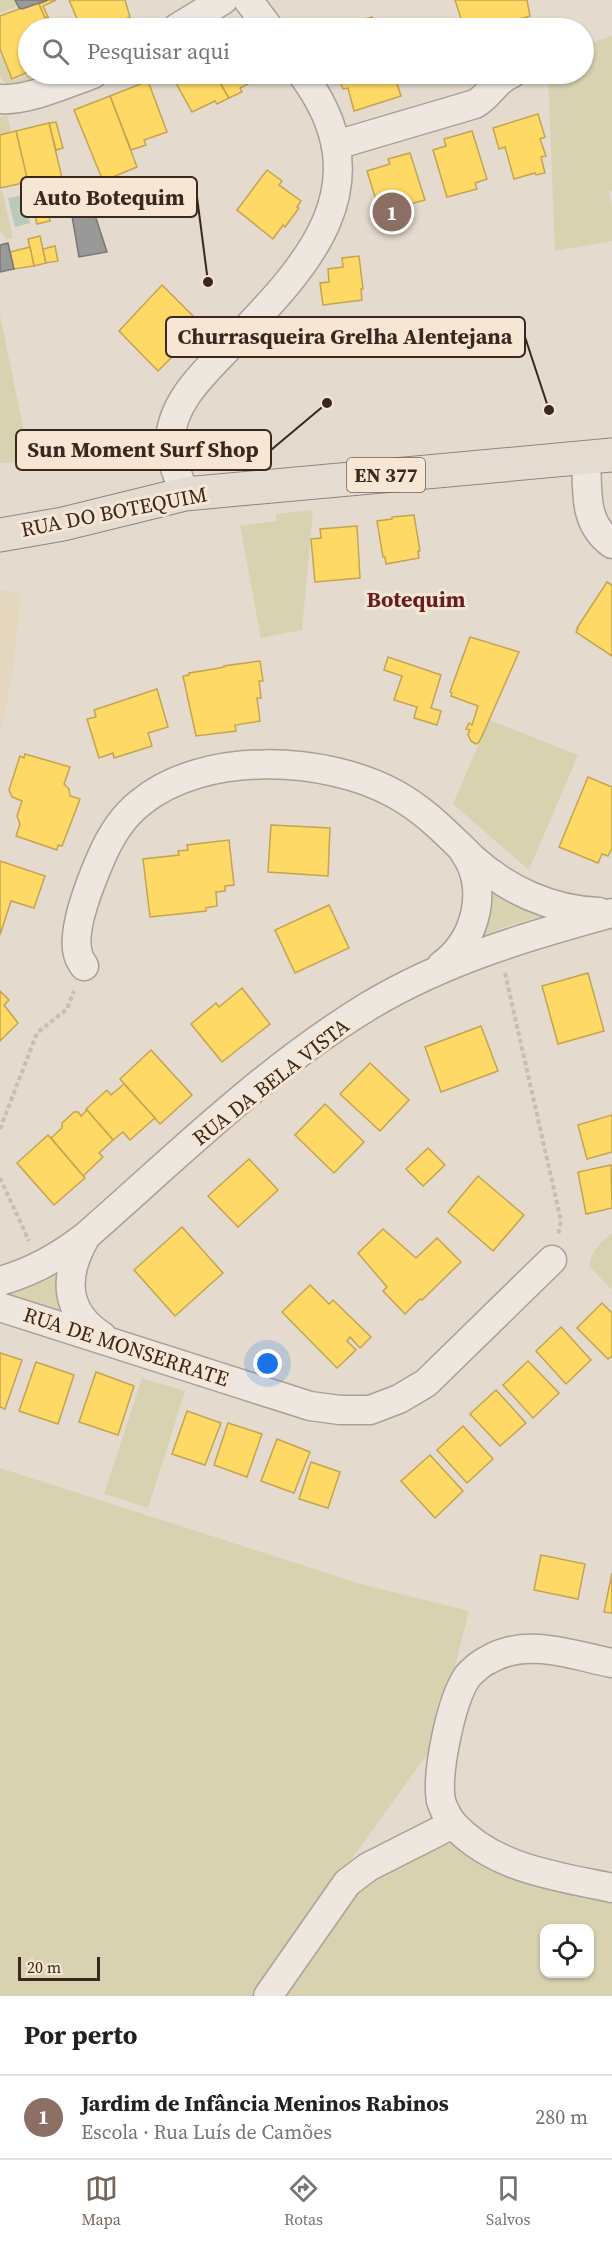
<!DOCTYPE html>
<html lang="pt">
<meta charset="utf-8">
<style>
body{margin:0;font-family:"Source Serif 4",serif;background:#f6f6f6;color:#202124}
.controls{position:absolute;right:18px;bottom:18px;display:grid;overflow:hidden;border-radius:12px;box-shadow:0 2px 4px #0004}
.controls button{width:54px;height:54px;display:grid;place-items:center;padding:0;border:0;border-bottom:2px solid #e0e0e0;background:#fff;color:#202124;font:30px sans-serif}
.scale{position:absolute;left:18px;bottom:15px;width:82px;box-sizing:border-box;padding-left:6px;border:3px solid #3a271e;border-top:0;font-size:16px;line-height:21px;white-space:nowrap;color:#3a271e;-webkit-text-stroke:4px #f6e6d4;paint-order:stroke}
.you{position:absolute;left:268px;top:1364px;width:21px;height:21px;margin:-15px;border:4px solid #fff;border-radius:50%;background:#1a73e8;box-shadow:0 0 0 9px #1a73e833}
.badge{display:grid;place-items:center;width:39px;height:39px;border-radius:50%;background:#76665c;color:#fff;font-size:20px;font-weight:700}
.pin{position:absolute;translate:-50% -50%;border:3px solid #fff;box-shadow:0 2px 6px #0006}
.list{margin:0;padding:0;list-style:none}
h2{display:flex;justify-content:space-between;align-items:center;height:78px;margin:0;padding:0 24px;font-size:26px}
h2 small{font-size:20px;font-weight:400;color:#757577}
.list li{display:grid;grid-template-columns:39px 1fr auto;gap:18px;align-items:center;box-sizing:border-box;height:84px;padding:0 24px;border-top:2px solid #e0e0e0}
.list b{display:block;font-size:22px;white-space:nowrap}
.list p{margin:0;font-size:20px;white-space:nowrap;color:#757577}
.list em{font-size:20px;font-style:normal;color:#757577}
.icon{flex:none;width:33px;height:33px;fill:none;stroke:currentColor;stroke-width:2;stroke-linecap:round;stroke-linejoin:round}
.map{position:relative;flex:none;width:612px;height:1996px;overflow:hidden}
.search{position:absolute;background:#fff;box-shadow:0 2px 4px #0004;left:18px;right:18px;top:18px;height:66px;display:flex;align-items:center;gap:15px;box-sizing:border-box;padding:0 21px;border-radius:33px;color:#757577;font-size:22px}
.sheet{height:162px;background:#fff}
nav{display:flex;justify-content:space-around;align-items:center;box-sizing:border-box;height:84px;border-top:2px solid #e0e0e0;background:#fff;font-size:16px;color:#757577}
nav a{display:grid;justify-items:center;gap:3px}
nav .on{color:#76665c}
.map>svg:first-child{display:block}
.farmland{fill:#e5d7be}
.green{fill:#d8d2b0;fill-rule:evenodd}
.water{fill:#b9c9bc}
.homes{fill:#ffd966;stroke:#c4a450;stroke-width:1.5}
.industry{fill:#999;stroke:#7c7774;stroke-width:1.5}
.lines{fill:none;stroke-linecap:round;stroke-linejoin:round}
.street-casing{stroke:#aaa097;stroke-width:31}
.primary-casing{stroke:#90857e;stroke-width:35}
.path{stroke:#c6beb7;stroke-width:4;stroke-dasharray:4.5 3;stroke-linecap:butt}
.street{stroke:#eee7e0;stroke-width:28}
.primary{stroke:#e5dcd1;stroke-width:33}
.labels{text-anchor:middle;stroke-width:6;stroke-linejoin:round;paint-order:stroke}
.shield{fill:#f6e6d4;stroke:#726055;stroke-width:1.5}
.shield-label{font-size:20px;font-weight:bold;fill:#3a271e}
.street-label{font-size:21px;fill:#3a271e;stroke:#f6e6d4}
.neighbourhood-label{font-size:22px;font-weight:bold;fill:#681f1c;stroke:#f6e6d4}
.leader{fill:none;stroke:#3a271e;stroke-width:2}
.callout-dot{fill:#3a271e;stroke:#f6e6d4;stroke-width:2}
.callout{fill:#f6e6d4;stroke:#3a271e;stroke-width:2}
.callout-label{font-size:22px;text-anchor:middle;font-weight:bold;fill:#3a271e}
</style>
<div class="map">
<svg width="612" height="1996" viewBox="0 0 612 1996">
<rect width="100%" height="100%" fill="#e5dace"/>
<!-- farmland -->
<polygon class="farmland" points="0,589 21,594 13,671 0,736"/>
<!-- green -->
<g class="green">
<polygon points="0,0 15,0 18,6 0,13"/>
<polygon points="612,36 612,191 609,192 612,207 612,241 555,251 548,74 584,74 584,45"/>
<polygon points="0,53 12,81 31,74 38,74 40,78 13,87 8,86 0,77"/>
<polygon points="7,115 11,132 0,135 0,117"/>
<polygon points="2,190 13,238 7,239 0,231 0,191"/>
<polygon points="0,315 30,461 0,463"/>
<polygon points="313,510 302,630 261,638 240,526 276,521 276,514"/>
<polygon points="489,720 578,755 529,870 453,804"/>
<polygon points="489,886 547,915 509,925 481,937"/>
<path d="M 612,1233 L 612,1290 L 590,1267 C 590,1251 601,1243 612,1233 Z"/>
<polygon points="58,1273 65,1314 0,1294 30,1286"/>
<polygon points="142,1378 185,1391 148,1508 104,1494"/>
<polygon points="0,1468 364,1585 469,1611 436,1742 253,1996 0,1996"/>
<path d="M 452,1843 L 492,1871 L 612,1904 L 612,1996 L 281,1996 L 361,1880 ZM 544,1928 L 590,1928 L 590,1974 L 544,1974 Z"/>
</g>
<!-- water -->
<polygon class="water" points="24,195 30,223 15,227 8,198"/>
<!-- homes -->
<g class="homes">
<polygon points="48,0 56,0 43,6 48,17 45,18 39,4"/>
<polygon points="69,0 125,0 130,17 111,25 110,28 81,28"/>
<polygon points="455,0 527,0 530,16 498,26 497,21 485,25 486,28 464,28"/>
<polygon points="38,2 45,18 48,17 53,28 28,28 28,72 12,79 0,49 0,16"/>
<polygon points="372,17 375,28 335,28"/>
<polygon points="171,74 215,74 229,98 217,104 215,101 192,112"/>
<polygon points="215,74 259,74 261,77 240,88 242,92 229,98"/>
<polygon points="337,74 394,74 401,96 354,111 348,88 343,89"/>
<polygon points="148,81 167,132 144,140 146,145 131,150 110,96"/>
<polygon points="110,96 137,167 103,181 74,110"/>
<polygon points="538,114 545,137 540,139 546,156 541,157 545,173 536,175 535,173 514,179 505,147 499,149 493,128"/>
<polygon points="56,122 63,148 56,150 49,123"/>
<polygon points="49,123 62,178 49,181 52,192 31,197 16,131"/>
<polygon points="16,131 28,182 0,188 0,135"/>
<polygon points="472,131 487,179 475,183 477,189 447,197 433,150 446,146 444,139"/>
<polygon points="410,153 425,200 403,206 404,212 382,219 367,171 390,164 388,159"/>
<polygon points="267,170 282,181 279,185 301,201 297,207 299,208 285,227 283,225 273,239 237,210"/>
<polygon points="52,192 56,209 48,211 50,221 37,224 31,197"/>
<polygon points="40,236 46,263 34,266 28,239"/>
<polygon points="55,246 58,261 46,263 43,249"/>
<polygon points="30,247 34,266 14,269 10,252"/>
<polygon points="359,256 363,289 361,289 362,300 323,305 320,283 329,282 328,269 343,267 342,258"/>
<polygon points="162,285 203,326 158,371 119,331"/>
<polygon points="414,515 420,551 418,551 419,558 386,564 385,557 383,557 377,521 392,519 392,517"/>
<polygon points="357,526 360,578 315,582 311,539 321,538 320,529"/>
<polygon points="607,582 612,585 612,656 576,632 578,629 577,628"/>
<polygon points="470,637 519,652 482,736 479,742 476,744 471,741 468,735 470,730 466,729 469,723 472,725 478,706 451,696 452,693 450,692"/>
<polygon points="388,657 441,675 431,708 441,711 437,725 414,718 417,707 394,700 402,676 384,670"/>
<polygon points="260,661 263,681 259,681 261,698 257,698 260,721 235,725 236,731 196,736 183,676 189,675 189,673 214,669 224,667 224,666"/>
<polygon points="157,689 168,727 148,733 152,746 114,758 113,753 99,758 87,719 96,717 94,710"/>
<polygon points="25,754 70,767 64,784 69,789 70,796 80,799 62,846 58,845 57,850 16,836 20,824 17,816 22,801 12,797 9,790 20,756 24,758"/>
<polygon points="588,777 612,787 612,848 608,856 602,854 598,863 559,847"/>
<polygon points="271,825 330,828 328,876 268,872"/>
<polygon points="229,840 234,885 225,886 225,891 216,892 217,906 206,908 206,911 150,917 143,859 179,855 178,851 188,850 187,845"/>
<polygon points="0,861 45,876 34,908 11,901 0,935"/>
<polygon points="329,905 349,948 295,973 275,930"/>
<polygon points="588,973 604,1031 558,1044 542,986"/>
<polygon points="242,988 270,1024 222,1062 191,1024 216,1003 219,1007"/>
<polygon points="0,991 9,1000 4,1005 18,1023 0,1041"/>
<polygon points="481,1026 498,1071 441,1092 425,1047"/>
<polygon points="151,1050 192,1095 160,1124 120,1079"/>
<polygon points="370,1063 409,1100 380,1131 340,1094"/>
<polygon points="124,1084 155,1118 130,1140 123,1132 113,1140 86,1109 107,1090 111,1095"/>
<polygon points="325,1104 364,1142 334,1173 295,1135"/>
<polygon points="87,1110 113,1140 99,1153 103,1157 83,1176 51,1138 62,1128 62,1123 74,1112 78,1112 81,1116"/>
<polygon points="612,1115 612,1152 587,1159 578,1125"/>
<polygon points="48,1135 85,1178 54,1205 17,1163"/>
<polygon points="428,1148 445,1165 423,1186 406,1169"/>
<polygon points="249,1159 278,1190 238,1227 208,1196"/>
<polygon points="611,1165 612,1208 586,1214 578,1172"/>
<polygon points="478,1176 524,1215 493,1251 448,1212"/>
<polygon points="182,1227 223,1273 175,1316 134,1270"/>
<polygon points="383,1229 416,1258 437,1238 461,1262 422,1300 420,1299 405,1314 383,1291 387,1287 358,1253"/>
<polygon points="310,1285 329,1304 333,1300 371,1337 360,1348 350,1337 347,1341 356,1350 337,1368 282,1312"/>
<polygon points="602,1303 612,1313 612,1356 608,1359 577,1328"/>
<polygon points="561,1327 591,1360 566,1384 536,1351"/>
<polygon points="0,1353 22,1360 5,1409 0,1407"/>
<polygon points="528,1361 559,1393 533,1418 503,1385"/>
<polygon points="36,1362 74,1375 58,1424 19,1411"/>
<polygon points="96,1372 134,1386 118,1435 79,1422"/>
<polygon points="496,1390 526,1423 500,1446 470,1414"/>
<polygon points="187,1411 221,1423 205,1465 172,1454"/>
<polygon points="228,1423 262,1434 247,1477 214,1465"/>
<polygon points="463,1426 493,1459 467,1483 437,1450"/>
<polygon points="277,1439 310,1452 294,1493 261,1481"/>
<polygon points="430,1455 463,1491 435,1518 401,1481"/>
<polygon points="311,1462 340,1472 328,1508 299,1499"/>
<polygon points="541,1555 585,1564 578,1599 534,1590"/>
<polygon points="612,1573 612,1613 604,1612"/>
</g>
<!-- industry -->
<g class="industry">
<polygon points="15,0 48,0 22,9 19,8"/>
<polygon points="94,212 107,252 79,257 72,216"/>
<polygon points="8,243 14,269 0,272 0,245"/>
</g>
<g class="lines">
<defs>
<g id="street">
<polyline points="248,0 269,28"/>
<polyline points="177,28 223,0"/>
<path d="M 0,99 C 28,101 67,83 93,74"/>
<path d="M 336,145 L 475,104 C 490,96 495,80 511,74"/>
<path d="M 586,457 C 588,490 582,522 612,544"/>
<path d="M 185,494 C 179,478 170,460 170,442 C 171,404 201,376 225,351 C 305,268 387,188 302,74"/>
<path d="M 442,965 C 477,939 489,888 464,852"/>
<path d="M 84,966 C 82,963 79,958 78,954 C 71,930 91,881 101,858 C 110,837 122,817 140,803 C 204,750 326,756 395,794 C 426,811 447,834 472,858 C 507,890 551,910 599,912"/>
<path d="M 85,1238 C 64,1275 63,1311 102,1336"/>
<path d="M 0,1281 C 33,1272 59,1257 86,1236 C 176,1157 264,1070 367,1007 C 443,961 527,936 612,913"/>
<polyline points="0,1307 310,1406 340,1410 370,1410 399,1399 426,1383 552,1260"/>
<path d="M 612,1663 C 572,1655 526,1637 488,1660 C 481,1663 471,1672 467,1677 C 451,1701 436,1773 441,1801 C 443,1808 449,1820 454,1825 C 495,1869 556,1876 612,1888"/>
<polyline points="268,1996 347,1883 368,1867 453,1824"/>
</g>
<polyline id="primary" points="0,535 63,524 185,494 612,455"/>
</defs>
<!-- street casing -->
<use href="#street" class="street-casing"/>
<!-- primary casing -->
<use href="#primary" class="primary-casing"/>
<!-- path -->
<g class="path">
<polyline points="505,973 561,1221 558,1235"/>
<polyline points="0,1129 37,1033 67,1009 74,991"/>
<polyline points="0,1178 29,1241"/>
</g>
<!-- street -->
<use href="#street" class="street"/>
<!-- primary -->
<use href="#primary" class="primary"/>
</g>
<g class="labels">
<!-- shield labels -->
<rect class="shield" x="347" y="458" width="78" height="34" rx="4.5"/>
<g class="shield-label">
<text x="386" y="482">EN 377</text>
</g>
<!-- street labels -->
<g class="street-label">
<text transform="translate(114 512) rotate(-11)" y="7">RUA DO BOTEQUIM</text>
<text transform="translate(271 1082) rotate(-38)" y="7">RUA DA BELA VISTA</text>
<text transform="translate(126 1347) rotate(18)" y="7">RUA DE MONSERRATE</text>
</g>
<!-- neighbourhood labels -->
<g class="neighbourhood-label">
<text x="416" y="607">Botequim</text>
</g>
</g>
<!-- callouts -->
<path class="leader" d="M208 282L197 197M549 410L525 337M327 403L271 450"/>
<g class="callout-dot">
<circle cx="208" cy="282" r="6"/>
<circle cx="549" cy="410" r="6"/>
<circle cx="327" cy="403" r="6"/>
</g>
<g class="callout">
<rect x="21" y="177" width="176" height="40" rx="6"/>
<rect x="166" y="317" width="359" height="40" rx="6"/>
<rect x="16" y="430" width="255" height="40" rx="6"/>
</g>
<g class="callout-label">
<text x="109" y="205">Auto Botequim</text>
<text x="345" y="344">Churrasqueira Grelha Alentejana</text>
<text x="143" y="457">Sun Moment Surf Shop</text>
</g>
</svg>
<div class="controls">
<button><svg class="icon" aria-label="locate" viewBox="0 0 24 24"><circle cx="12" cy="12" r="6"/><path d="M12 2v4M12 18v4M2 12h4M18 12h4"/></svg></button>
</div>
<div class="scale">20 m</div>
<div class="you"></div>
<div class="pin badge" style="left:392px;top:212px;background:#8d6e63">1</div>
<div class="search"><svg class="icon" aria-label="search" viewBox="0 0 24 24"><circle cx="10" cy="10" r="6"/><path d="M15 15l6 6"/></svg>Pesquisar aqui</div>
</div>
<section class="sheet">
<h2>Por perto<small></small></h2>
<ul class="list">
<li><span class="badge" style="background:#8d6e63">1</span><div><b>Jardim de Infância Meninos Rabinos</b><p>Escola · Rua Luís de Camões</p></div><em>280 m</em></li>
</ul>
</section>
<nav>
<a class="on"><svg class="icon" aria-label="map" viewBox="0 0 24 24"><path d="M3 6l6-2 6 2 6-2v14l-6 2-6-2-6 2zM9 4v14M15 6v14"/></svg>Mapa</a>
<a><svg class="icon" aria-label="directions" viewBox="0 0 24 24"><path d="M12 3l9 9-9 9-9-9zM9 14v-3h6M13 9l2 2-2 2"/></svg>Rotas</a>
<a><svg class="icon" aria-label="saved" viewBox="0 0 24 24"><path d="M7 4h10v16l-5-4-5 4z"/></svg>Salvos</a>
</nav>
